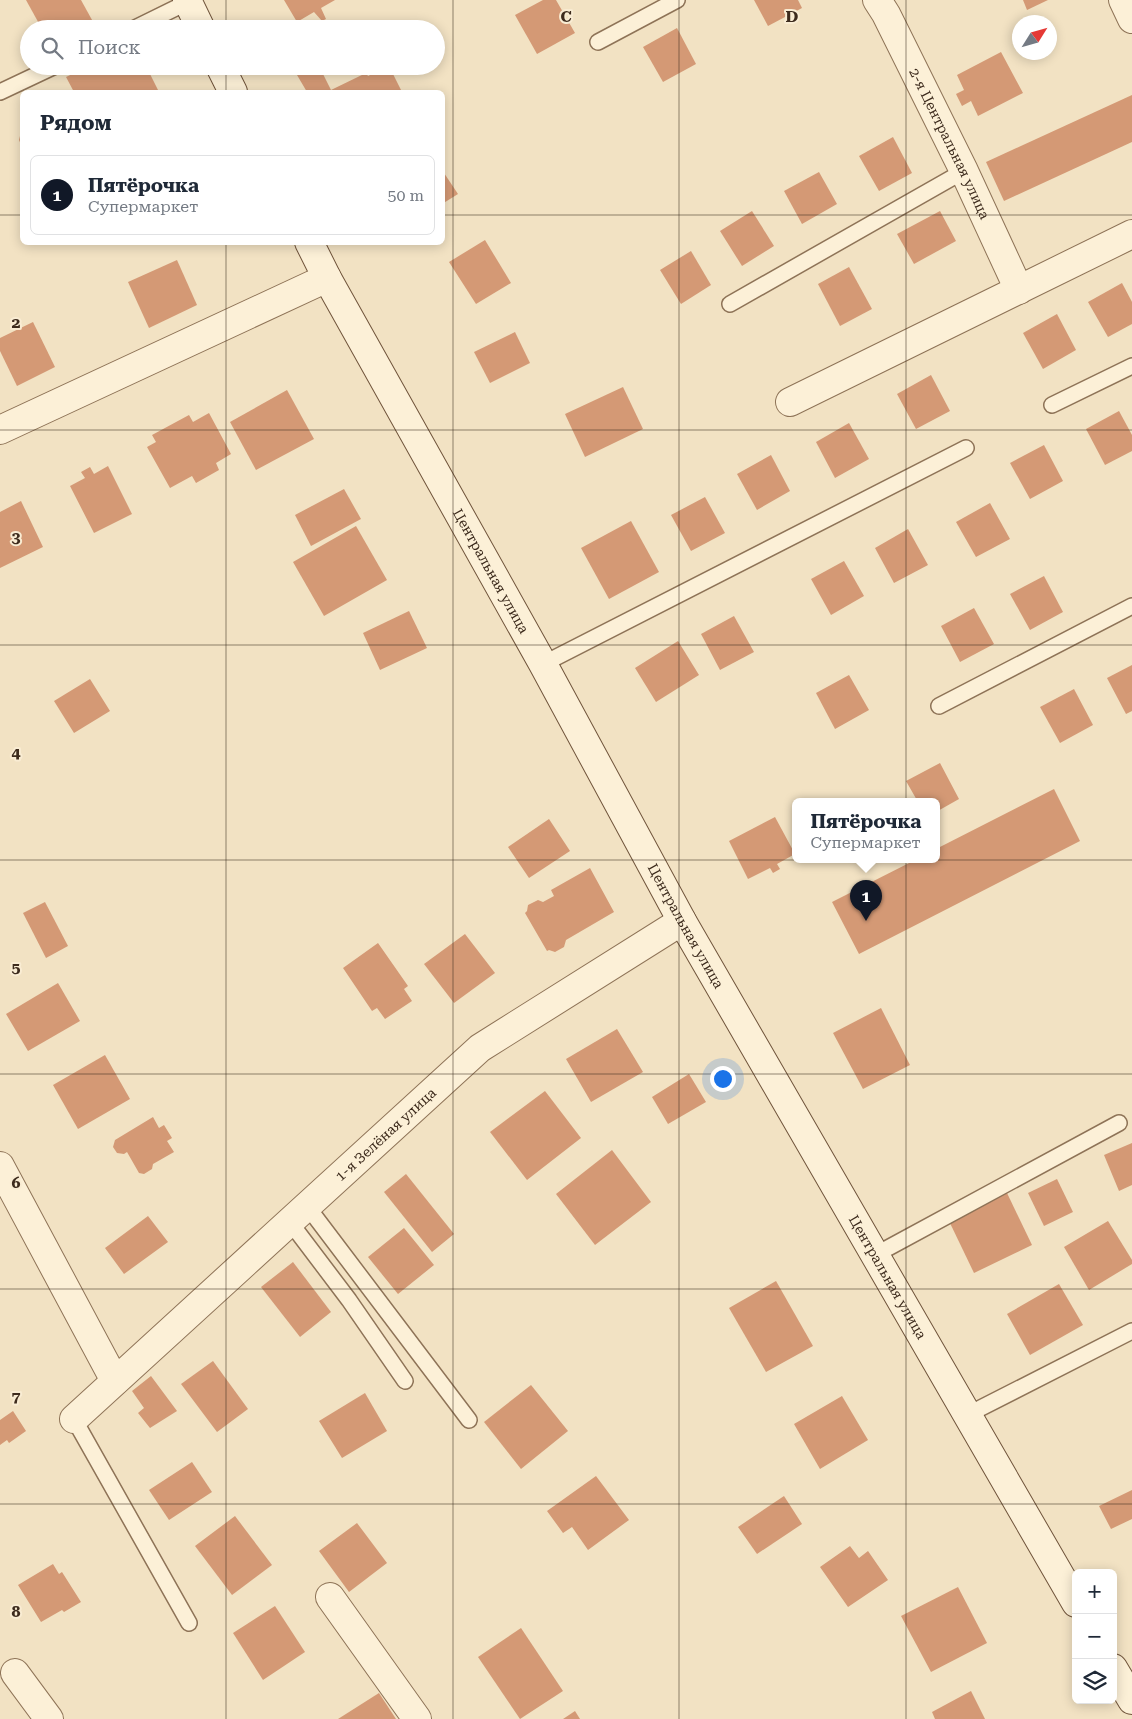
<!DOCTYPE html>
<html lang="ru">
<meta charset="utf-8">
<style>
body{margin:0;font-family:"Roboto Serif",serif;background:#f2f2f3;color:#1f2937}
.controls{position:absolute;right:15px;bottom:15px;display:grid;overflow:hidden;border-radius:8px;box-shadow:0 2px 12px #0003}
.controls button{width:45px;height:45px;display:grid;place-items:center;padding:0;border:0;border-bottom:1px solid #e0e1e3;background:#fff;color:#1f2937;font:25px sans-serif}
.compass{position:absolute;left:1012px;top:15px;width:45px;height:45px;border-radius:50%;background:#fff;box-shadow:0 2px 12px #0003;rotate:53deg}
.you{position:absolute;left:722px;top:1078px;width:18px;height:18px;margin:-12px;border:4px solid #fff;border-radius:50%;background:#1a73e8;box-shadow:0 0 0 8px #1a73e833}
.badge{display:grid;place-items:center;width:32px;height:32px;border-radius:50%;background:#111827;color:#fff;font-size:16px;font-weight:700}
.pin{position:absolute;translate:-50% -41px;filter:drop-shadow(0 1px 2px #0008)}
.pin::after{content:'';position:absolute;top:26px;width:18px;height:15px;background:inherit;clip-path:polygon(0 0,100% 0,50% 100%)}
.popup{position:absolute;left:792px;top:798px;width:148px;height:65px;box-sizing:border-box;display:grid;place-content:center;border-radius:8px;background:#fff;filter:drop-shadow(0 1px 4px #0005);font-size:16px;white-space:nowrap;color:#747a83}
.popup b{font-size:19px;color:#1f2937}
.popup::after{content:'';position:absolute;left:50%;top:100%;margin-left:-10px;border:10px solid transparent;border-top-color:#fff}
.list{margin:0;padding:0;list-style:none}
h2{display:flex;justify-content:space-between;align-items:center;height:65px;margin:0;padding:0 20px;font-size:21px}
h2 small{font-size:16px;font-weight:400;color:#747a83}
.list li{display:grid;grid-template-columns:32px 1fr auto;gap:15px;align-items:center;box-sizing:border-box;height:80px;margin:0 10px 10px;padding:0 10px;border:1px solid #e0e1e3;border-radius:8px}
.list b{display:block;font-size:19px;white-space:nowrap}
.list p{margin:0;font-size:16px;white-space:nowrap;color:#747a83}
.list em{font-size:16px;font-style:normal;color:#747a83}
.icon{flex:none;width:28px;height:28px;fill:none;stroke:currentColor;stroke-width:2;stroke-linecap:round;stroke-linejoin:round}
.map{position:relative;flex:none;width:1132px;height:1719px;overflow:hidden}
.search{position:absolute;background:#fff;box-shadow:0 2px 12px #0003;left:20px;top:20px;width:425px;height:55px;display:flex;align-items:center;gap:12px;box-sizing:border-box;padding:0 18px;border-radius:28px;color:#747a83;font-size:19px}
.panel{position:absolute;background:#fff;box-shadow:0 2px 12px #0003;left:20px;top:90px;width:425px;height:155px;border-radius:8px}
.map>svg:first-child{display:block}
.building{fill:#d49975}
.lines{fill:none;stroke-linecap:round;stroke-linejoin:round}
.lane-casing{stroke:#8e7357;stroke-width:18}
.street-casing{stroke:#8e7357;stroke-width:30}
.secondary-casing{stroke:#70543b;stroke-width:30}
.lane{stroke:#fcf0d7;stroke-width:15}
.street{stroke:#fcf0d7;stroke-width:28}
.secondary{stroke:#fcf0d7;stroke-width:28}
.grid{fill:none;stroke:#3d2b1d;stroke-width:1;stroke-opacity:0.55}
.labels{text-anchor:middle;stroke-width:4;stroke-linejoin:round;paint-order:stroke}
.street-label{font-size:14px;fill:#3d2b1d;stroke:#f9ecd3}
.grid-label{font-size:16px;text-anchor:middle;font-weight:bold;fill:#3d2b1d;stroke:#f9ecd3;stroke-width:4;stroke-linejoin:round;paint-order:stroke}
</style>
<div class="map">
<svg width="1132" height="1719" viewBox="0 0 1132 1719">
<rect width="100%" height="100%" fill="#f2e2c3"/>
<!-- building -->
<g class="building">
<polygon points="26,0 81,0 97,29 42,29"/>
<polygon points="284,0 335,0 321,8 326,19 322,21 314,12 297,22"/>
<polygon points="543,0 556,0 575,33 537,54 515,15"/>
<polygon points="754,0 798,0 802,8 768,26"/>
<polygon points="1023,0 1048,0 1027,10"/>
<polygon points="677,28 696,64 663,82 643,47"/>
<polygon points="1001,52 1023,93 978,116 971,101 962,106 956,94 964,90 957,75"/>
<polygon points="89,66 146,66 159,92 74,92 66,77"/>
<polygon points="313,66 319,66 331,90 366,73 368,76 389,66 402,92 307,92 297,75"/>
<polygon points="1132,95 1132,142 1004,201 986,162"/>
<polygon points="22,128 22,147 19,140"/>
<polygon points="893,137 912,173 879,191 859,156"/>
<polygon points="442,170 458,194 442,204"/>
<polygon points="819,172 837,204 802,224 784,191"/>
<polygon points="752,211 774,246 742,266 720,231"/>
<polygon points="940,211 956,241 914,264 897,234"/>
<polygon points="485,240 511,283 476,304 449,262"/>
<polygon points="691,251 711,285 681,304 660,270"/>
<polygon points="177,260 197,305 149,328 128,282"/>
<polygon points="849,267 872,309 840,326 818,284"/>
<polygon points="1122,283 1132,302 1132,324 1108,337 1088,302"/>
<polygon points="1057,314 1076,350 1043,369 1023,333"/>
<polygon points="33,322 55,367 17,386 0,351 0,338"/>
<polygon points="515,332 530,363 490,383 474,352"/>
<polygon points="931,375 950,411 916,429 897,394"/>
<polygon points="623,387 643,429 585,457 565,414"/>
<polygon points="287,390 314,439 256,470 230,422"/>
<polygon points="1119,411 1132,435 1132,451 1105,465 1086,429"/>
<polygon points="209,413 231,454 216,463 219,470 196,483 192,476 170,488 147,447 156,442 152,435 189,415 193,422"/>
<polygon points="849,423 869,459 835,478 816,442"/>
<polygon points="1044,445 1063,481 1030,499 1010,463"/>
<polygon points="771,455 790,491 757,510 737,474"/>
<polygon points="108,466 132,514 94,533 70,486 85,478 81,472 90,467 94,474"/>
<polygon points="344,489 361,519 311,546 295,515"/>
<polygon points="705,497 725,533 691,551 671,515"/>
<polygon points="21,501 43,547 0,568 0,512"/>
<polygon points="990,503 1010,539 976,557 956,522"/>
<polygon points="631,521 659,572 609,599 581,548"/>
<polygon points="356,526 387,580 324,616 293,562"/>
<polygon points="908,529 928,565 894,583 875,548"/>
<polygon points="844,561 864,596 831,615 811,579"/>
<polygon points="1044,576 1063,612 1030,630 1010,594"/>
<polygon points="974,608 994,644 960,662 941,626"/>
<polygon points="409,611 427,648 380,670 363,633"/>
<polygon points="734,616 754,652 720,670 701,634"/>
<polygon points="678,641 699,675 656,702 635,668"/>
<polygon points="1132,665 1132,711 1126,714 1107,678"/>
<polygon points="849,675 869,710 835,729 816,693"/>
<polygon points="90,679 110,711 74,733 54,701"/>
<polygon points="1074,689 1093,725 1060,743 1040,707"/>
<polygon points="940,763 959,799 936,812 936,802 918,802 906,781"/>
<polygon points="1054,789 1080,841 859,954 832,902 915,860 936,860 936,849"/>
<polygon points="775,817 795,854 777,864 780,869 773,873 770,868 748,879 729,841"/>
<polygon points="549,819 570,851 529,878 508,847"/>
<polygon points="590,868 614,912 566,940 564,947 555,952 549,950 547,951 525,913 527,911 528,905 538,900 543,902 554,896 551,890"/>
<polygon points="45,902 68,946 46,958 23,913"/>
<polygon points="465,934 495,973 454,1003 424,964"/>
<polygon points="378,943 408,986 404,989 412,1001 385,1019 377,1008 372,1011 343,968"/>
<polygon points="58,983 80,1021 28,1051 6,1014"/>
<polygon points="881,1008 910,1065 863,1089 833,1033"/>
<polygon points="617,1029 643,1072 591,1102 566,1059"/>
<polygon points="105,1055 130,1099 78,1129 53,1085"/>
<polygon points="689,1074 706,1102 668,1124 652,1097"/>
<polygon points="545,1091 581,1138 527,1180 490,1132"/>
<polygon points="153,1117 159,1128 164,1125 172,1138 167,1141 174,1152 153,1164 152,1169 144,1174 139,1173 127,1152 124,1154 117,1153 113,1147 115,1140"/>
<polygon points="1132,1143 1132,1185 1119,1191 1104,1155"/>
<polygon points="612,1150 651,1202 595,1245 556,1194"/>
<polygon points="406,1174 454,1234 432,1252 384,1192"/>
<polygon points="1057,1179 1073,1212 1044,1226 1028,1193"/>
<polygon points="1007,1193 1032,1245 974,1273 949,1221"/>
<polygon points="148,1216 168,1242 124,1274 105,1248"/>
<polygon points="1108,1221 1132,1260 1132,1264 1089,1290 1064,1247"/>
<polygon points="404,1228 434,1265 398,1294 368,1257"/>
<polygon points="293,1262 331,1312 300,1337 261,1287"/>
<polygon points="776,1281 813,1346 766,1372 729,1308"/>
<polygon points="1059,1284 1083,1325 1030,1355 1007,1314"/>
<polygon points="213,1361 248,1409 217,1432 181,1384"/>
<polygon points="151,1376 177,1411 150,1428 138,1413 144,1408 132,1391"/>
<polygon points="531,1385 568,1431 521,1469 484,1422"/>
<polygon points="365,1393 387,1431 342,1458 319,1421"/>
<polygon points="842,1396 868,1440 820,1469 794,1424"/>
<polygon points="13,1411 26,1431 9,1443 7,1440 0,1445 0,1420"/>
<polygon points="192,1462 212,1492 169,1520 149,1490"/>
<polygon points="596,1476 629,1520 588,1550 572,1527 563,1533 547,1511"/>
<polygon points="1132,1490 1132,1519 1111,1529 1099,1506"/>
<polygon points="784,1496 802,1524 757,1554 738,1527"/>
<polygon points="235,1516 272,1565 232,1595 195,1546"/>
<polygon points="357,1523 387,1563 349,1592 319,1551"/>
<polygon points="850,1546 859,1558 868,1551 888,1580 848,1607 820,1567"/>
<polygon points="53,1564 59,1574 62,1572 81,1602 64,1612 62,1610 41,1622 18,1585"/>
<polygon points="958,1587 987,1643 931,1672 901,1616"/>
<polygon points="275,1606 305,1652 263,1680 233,1633"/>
<polygon points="521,1628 563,1691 520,1719 478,1657"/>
<polygon points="971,1691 985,1719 935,1719 932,1712"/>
<polygon points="379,1693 396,1719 338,1719"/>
<polygon points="575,1711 580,1719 563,1719"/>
</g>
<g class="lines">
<defs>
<g id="lane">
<polyline points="133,29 188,2"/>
<polyline points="598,42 677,0"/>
<polyline points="0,92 55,66"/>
<polyline points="730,304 964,171"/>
<polyline points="1052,405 1132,366"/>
<polyline points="543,664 966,448"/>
<polyline points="939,706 1132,606"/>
<polyline points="307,1206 469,1420"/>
<polyline points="290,1222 349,1300 405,1381"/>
<polyline points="875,1255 1119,1123"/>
<polyline points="967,1415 1132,1331"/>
<polyline points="74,1419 189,1623"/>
</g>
<g id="street">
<path id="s1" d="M 877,0 L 886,14 L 964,171 L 1019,290"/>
<polyline points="1123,0 1132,19"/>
<polyline points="790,402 1132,234"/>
<polyline points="0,430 327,278"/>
<polyline points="0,1166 115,1381"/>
<path id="s2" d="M 74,1419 L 480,1048 L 682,921"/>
<polyline points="330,1597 417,1719"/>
<polyline points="15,1673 49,1719"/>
</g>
<g id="secondary">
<polyline points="187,0 201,29"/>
<polyline points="220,66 233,92"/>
<path id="s3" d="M 309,242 L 327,278 L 543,664 L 682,921 L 1076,1603"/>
<polyline points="1113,1668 1132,1700"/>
</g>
</defs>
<!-- lane casing -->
<use href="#lane" class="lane-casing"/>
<!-- street casing -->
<use href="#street" class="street-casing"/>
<!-- secondary casing -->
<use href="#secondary" class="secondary-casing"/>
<!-- lane -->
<use href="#lane" class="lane"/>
<!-- street -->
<use href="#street" class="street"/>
<!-- secondary -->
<use href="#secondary" class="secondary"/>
</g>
<!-- grid -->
<path class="grid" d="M 226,0 L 226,29M 453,0 L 453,1719M 679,0 L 679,1719M 906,0 L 906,1719M 226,66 L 226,92M 0,215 L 22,215M 442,215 L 1132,215M 226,242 L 226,1719M 0,430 L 1132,430M 0,645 L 1132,645M 0,860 L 1132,860M 0,1074 L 1132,1074M 0,1289 L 1132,1289M 0,1504 L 1132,1504"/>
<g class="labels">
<!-- street labels -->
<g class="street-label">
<text dy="5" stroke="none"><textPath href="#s1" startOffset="161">2-я Центральная улица</textPath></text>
<text dy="5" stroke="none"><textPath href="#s3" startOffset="376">Центральная улица</textPath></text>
<text dy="5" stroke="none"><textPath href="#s3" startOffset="781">Центральная улица</textPath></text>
<text dy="5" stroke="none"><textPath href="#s2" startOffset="422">1-я Зелёная улица</textPath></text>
<text dy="5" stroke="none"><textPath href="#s3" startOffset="1186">Центральная улица</textPath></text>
</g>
</g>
<g class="grid-label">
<text x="566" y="22">C</text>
<text x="792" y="22">D</text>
<text x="16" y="328">2</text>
<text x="16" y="543">3</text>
<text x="16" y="758">4</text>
<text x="16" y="973">5</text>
<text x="16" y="1188">6</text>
<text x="16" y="1402">7</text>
<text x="16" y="1617">8</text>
</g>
</svg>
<div class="controls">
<button>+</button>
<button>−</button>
<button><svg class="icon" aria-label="layers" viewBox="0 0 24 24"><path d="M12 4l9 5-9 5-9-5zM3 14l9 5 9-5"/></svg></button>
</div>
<svg class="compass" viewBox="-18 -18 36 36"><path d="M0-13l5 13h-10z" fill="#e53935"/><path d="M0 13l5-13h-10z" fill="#747a83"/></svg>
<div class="you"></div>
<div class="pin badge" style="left:866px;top:921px">1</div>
<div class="popup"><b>Пятёрочка</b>Супермаркет</div>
<div class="search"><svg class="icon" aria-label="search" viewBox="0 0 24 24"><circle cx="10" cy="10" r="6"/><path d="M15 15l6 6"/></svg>Поиск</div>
<section class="panel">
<h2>Рядом<small></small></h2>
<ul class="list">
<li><span class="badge">1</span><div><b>Пятёрочка</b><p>Супермаркет</p></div><em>50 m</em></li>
</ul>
</section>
</div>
